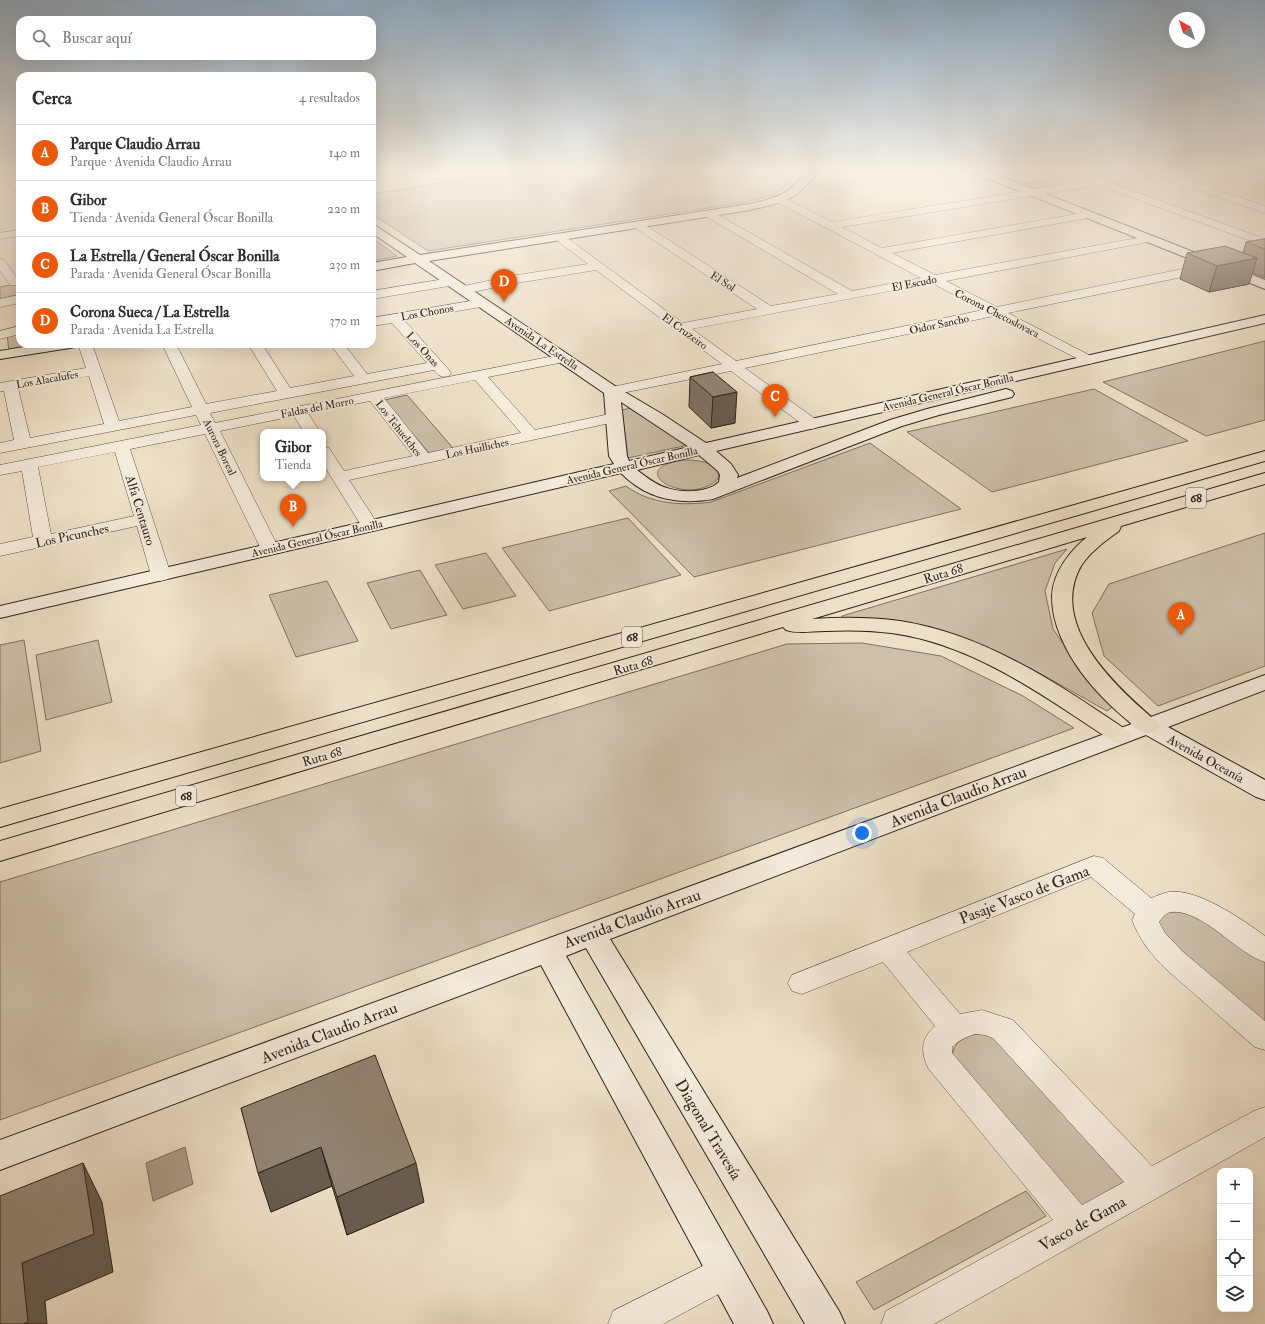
<!DOCTYPE html>
<html lang="es">
<meta charset="utf-8">
<style>
body{margin:0;font-family:"IM FELL Double Pica",serif;background:#f7f7f7;color:#2b2b33}
.controls{position:absolute;right:12px;bottom:12px;display:grid;overflow:hidden;border-radius:8px;box-shadow:0 4px 16px #0002}
.controls button{width:36px;height:36px;display:grid;place-items:center;padding:0;border:0;border-bottom:1px solid #e1e1e2;background:#fff;color:#2b2b33;font:20px sans-serif}
.compass{position:absolute;left:1169px;top:12px;width:36px;height:36px;border-radius:50%;background:#fff;box-shadow:0 4px 16px #0002;rotate:321deg}
.you{position:absolute;left:862px;top:833px;width:14px;height:14px;margin:-10px;border:3px solid #fff;border-radius:50%;background:#1a73e8;box-shadow:0 0 0 6px #1a73e833}
.badge{display:grid;place-items:center;width:26px;height:26px;border-radius:50%;background:#ea580c;color:#fff;font-size:13px;font-weight:700}
.pin{position:absolute;translate:-50% -33px;filter:drop-shadow(0 1px 2px #0008)}
.pin::after{content:'';position:absolute;top:21px;width:14px;height:12px;background:inherit;clip-path:polygon(0 0,100% 0,50% 100%)}
.popup{position:absolute;left:260px;top:429px;width:66px;height:52px;box-sizing:border-box;display:grid;place-content:center;border-radius:8px;background:#fff;filter:drop-shadow(0 1px 3px #0005);font-size:13px;white-space:nowrap;color:#7c7c81}
.popup b{font-size:15px;color:#2b2b33}
.popup::after{content:'';position:absolute;left:50%;top:100%;margin-left:-8px;border:8px solid transparent;border-top-color:#fff}
.list{margin:0;padding:0;list-style:none}
h2{display:flex;justify-content:space-between;align-items:center;height:52px;margin:0;padding:0 16px;font-size:17px}
h2 small{font-size:13px;font-weight:400;color:#7c7c81}
.list li{display:grid;grid-template-columns:26px 1fr auto;gap:12px;align-items:center;box-sizing:border-box;height:56px;padding:0 16px;border-top:1px solid #e1e1e2}
.list b{display:block;font-size:15px;white-space:nowrap}
.list p{margin:0;font-size:13px;white-space:nowrap;color:#7c7c81}
.list em{font-size:13px;font-style:normal;color:#7c7c81}
.icon{flex:none;width:22px;height:22px;fill:none;stroke:currentColor;stroke-width:2;stroke-linecap:round;stroke-linejoin:round}
.map{position:relative;flex:none;width:1265px;height:1324px;overflow:hidden}
.search{position:absolute;background:#fff;box-shadow:0 4px 16px #0002;left:16px;top:16px;width:360px;height:44px;display:flex;align-items:center;gap:10px;box-sizing:border-box;padding:0 14px;border-radius:12px;color:#7c7c81;font-size:15px}
.panel{position:absolute;background:#fff;box-shadow:0 4px 16px #0002;left:16px;top:72px;width:360px;height:276px;border-radius:12px}
.map>svg:first-child{display:block}
.green{fill:#cdc0aa;stroke:#7e7262}
.water{fill:#ada08d;stroke:#7a6e5f}
.lines{fill:none;stroke-linecap:round;stroke-linejoin:round}
.street-casing{stroke:#5e5246;stroke-width:1}
.secondary-casing{stroke:#2e231b;stroke-width:2}
.highway-casing{stroke:#2e231b;stroke-width:2}
.street{fill:#f4ebdb;fill-rule:evenodd}
.secondary{fill:#f4ebdb;fill-rule:evenodd}
.highway{fill:#eee0c7;fill-rule:evenodd}
.wall{fill:#7e7264;stroke:#2e231b}
.shaded-wall{fill:#665d51;stroke:#2e231b}
.building{fill:#928574;stroke:#2e231b}
.labels{text-anchor:middle;stroke-width:3.5;stroke-linejoin:round;paint-order:stroke}
.far-street-label{font-size:11px;fill:#2e231b;stroke:#f4ebdb}
.shield{fill:#f4ebdb;stroke:#695f55;stroke-width:1}
.shield-label{font-size:12px;font-weight:bold;fill:#2e231b}
.street-label{font-size:13px;fill:#2e231b;stroke:#f4ebdb}
.near-street-label{font-size:16px;fill:#2e231b;stroke:#f4ebdb}
</style>
<div class="map">
<svg width="1265" height="1324" viewBox="0 0 1265 1324">
<rect width="100%" height="100%" fill="#eee0c7"/>
<filter id="stains"><feTurbulence type="fractalNoise" baseFrequency=".005" numOctaves="4"/><feColorMatrix values="0 0 0 0 .2 0 0 0 0 .09 0 0 0 0 .02 0 0 0 .5 -.17"/></filter>
<radialGradient id="worn" r=".72"><stop offset=".6" stop-color="#630" stop-opacity="0"/><stop offset="1" stop-color="#630" stop-opacity=".3"/></radialGradient>
<!-- green -->
<g class="green">
<polygon points="513,171 797,171 784,188 773,195 741,203 428,251 372,214 372,194"/>
<polygon points="1107,171 1154,171 1032,191 1018,185"/>
<polygon points="372,238 397,256 372,261"/>
<polygon points="20,283 20,296 0,301 0,287"/>
<polygon points="20,331 20,344 53,344 9,352 7,334"/>
<polygon points="1265,341 1265,420 1206,436 1103,382"/>
<polygon points="1094,389 1188,441 992,492 907,432"/>
<polygon points="407,395 453,448 429,453 384,400"/>
<polygon points="631,408 688,445 628,458 622,410"/>
<path d="M 870,443 L 961,509 L 694,577 L 609,491 L 626,486 C 650,504 682,506 711,502 Z"/>
<path d="M 685,460 C 697,460 722,462 718,479 C 687,509 620,468 685,460 Z"/>
<polygon points="628,518 681,575 549,611 502,548"/>
<polygon points="1265,533 1265,666 1158,706 1104,656 1092,613 1109,584"/>
<polygon points="1067,549 1055,563 1045,591 1053,629 1085,675 1115,705 1107,711 1032,669 978,645 843,619 842,616"/>
<polygon points="486,553 516,596 463,609 435,565"/>
<polygon points="420,570 447,615 391,629 367,583"/>
<polygon points="327,581 358,641 296,657 269,595"/>
<polygon points="24,640 41,751 0,763 0,645"/>
<polygon points="98,640 112,702 46,720 36,655"/>
<polygon points="862,643 941,656 1023,696 1074,728 0,1120 0,882 787,644"/>
<polygon points="1177,906 1265,957 1265,1030 1155,928 1157,913"/>
<path d="M 973,1034 L 984,1034 L 996,1037 L 1124,1182 L 1077,1209 L 952,1059 C 953,1042 960,1041 973,1034 Z"/>
<polygon points="1026,1191 1046,1216 874,1310 856,1282"/>
</g>
<!-- water -->
<polygon class="water" points="185,1147 193,1184 153,1201 146,1163"/>
<g class="lines">
<defs>
<g id="street">
<polygon points="0,171 9,171 20,184 20,193 16,192"/>
<polygon points="372,171 399,171 394,174 372,177"/>
<path d="M 1147,171 L 1169,171 L 1168,173 L 1265,206 L 1265,213 L 1155,175 L 1111,183 L 1265,239 L 1265,246 L 1098,185 L 842,227 L 882,248 L 1088,212 L 1093,215 L 1088,218 L 892,253 L 935,275 L 1148,236 L 1152,237 L 1154,239 L 1152,241 L 1148,242 L 946,281 L 997,307 L 1265,252 L 1265,260 L 1008,313 L 1093,357 L 1095,360 L 1093,363 L 1088,364 L 994,316 L 745,368 L 818,421 L 820,424 L 818,427 L 812,429 L 806,427 L 731,371 L 612,395 L 607,394 L 605,391 L 607,388 L 722,364 L 596,270 L 511,284 L 463,294 L 459,293 L 457,290 L 459,287 L 511,276 L 588,264 L 555,239 L 553,237 L 555,235 L 563,235 L 683,323 L 757,309 L 634,227 L 632,225 L 634,223 L 642,223 L 771,306 L 838,294 L 705,216 L 704,214 L 705,212 L 713,212 L 852,291 L 921,278 L 775,201 L 774,199 L 775,197 L 783,197 L 832,222 ZM 932,283 L 983,310 L 736,361 L 692,329 Z"/>
<polygon points="1230,171 1244,171 1265,178 1265,184 1231,173"/>
<polygon points="20,230 20,236 0,239 0,233"/>
<polygon points="0,259 4,260 18,279 20,282 18,285 10,285 0,271"/>
<polygon points="451,278 455,279 457,282 455,285 372,299 372,291"/>
<polygon points="20,295 20,303 0,307 0,299"/>
<path d="M 482,299 L 487,300 L 488,303 L 487,306 L 404,320 L 449,370 L 451,373 L 449,376 C 441,378 439,376 434,370 L 210,413 L 215,423 L 564,354 L 569,355 L 571,358 L 569,361 L 488,377 L 535,430 L 614,413 L 619,415 L 622,418 L 619,421 L 349,480 L 379,526 L 376,530 L 370,531 L 364,530 L 323,464 L 323,446 L 329,448 L 344,471 L 413,456 L 370,401 L 308,413 L 320,432 L 304,432 L 294,416 L 220,431 L 279,549 L 277,553 L 270,555 L 263,553 L 261,549 L 205,434 L 130,449 L 171,575 L 168,579 L 161,581 L 154,579 L 151,575 L 137,526 L 0,556 L 0,544 L 33,537 L 22,471 L 0,475 L 0,465 L 201,425 L 196,415 L 0,453 L 0,443 L 14,440 L 4,391 L 0,391 L 0,383 L 86,368 L 78,344 L 92,344 L 119,421 L 192,407 L 162,344 L 176,344 L 206,404 L 277,391 L 248,344 L 262,344 L 290,388 L 354,376 L 330,344 L 344,344 L 367,374 L 427,363 L 392,323 L 372,326 L 372,318 ZM 89,376 L 104,424 L 30,438 L 18,388 ZM 475,380 L 521,433 L 428,453 L 384,398 ZM 115,452 L 134,516 L 51,534 L 38,467 Z"/>
<polygon points="20,326 20,334 0,339 0,331"/>
<path d="M 1094,856 L 1103,858 L 1151,898 C 1157,896 1163,893 1169,892 C 1198,888 1243,920 1265,936 L 1265,962 C 1236,953 1202,909 1171,912 C 1165,913 1162,918 1159,922 L 1165,933 L 1182,951 L 1265,1021 L 1265,1050 L 1255,1047 C 1236,1031 1217,1014 1199,998 C 1171,973 1146,956 1132,920 L 1135,914 L 1091,877 L 907,952 L 960,1014 L 982,1010 L 1013,1020 L 1152,1166 L 1254,1111 L 1265,1107 L 1265,1137 L 934,1324 L 881,1324 L 886,1311 L 1053,1220 L 928,1068 C 921,1052 920,1039 935,1026 L 883,962 L 802,994 L 792,991 L 788,983 L 792,975 ZM 976,1034 L 985,1035 L 993,1038 L 1124,1182 L 1082,1205 L 952,1053 L 952,1047 C 959,1040 967,1036 976,1034 Z"/>
<polygon points="725,1255 737,1260 742,1272 737,1284 663,1324 608,1324 613,1311"/>
</g>
<g id="secondary">
<path d="M 808,171 L 818,171 C 797,201 784,202 750,210 L 429,261 L 618,388 L 662,414 L 706,443 L 1265,315 L 1265,323 L 716,451 L 731,464 L 738,475 L 737,478 L 890,420 L 927,409 L 1006,389 L 1012,391 L 1014,394 L 1012,397 L 939,415 L 902,426 L 713,499 C 679,505 646,499 621,473 L 0,618 L 0,606 L 614,464 L 609,456 L 604,393 L 415,263 L 372,271 L 372,263 L 407,257 L 372,233 L 372,224 L 376,226 L 420,255 L 750,204 C 779,197 788,195 808,171 ZM 621,402 L 689,447 L 629,461 L 627,456 ZM 699,455 L 718,471 L 720,475 L 719,482 C 708,493 681,493 667,488 C 656,485 646,477 637,470 Z"/>
<polygon points="973,171 987,171 1265,280 1265,289 974,173"/>
<polygon points="42,344 77,344 75,347 70,348 0,359 0,351"/>
<polygon points="1265,675 1265,690 1168,727 1265,780 1265,800 1256,797 1146,735 610,939 839,1311 845,1324 805,1324 586,948 566,956 767,1311 773,1324 734,1324 541,965 0,1170 0,1140"/>
</g>
<g id="highway">
<polygon points="1265,451 1265,461 0,827 0,809"/>
<path d="M 1265,473 L 1265,484 L 1121,526 L 1119,531 C 1105,541 1090,552 1081,566 C 1048,625 1116,687 1156,721 L 1160,726 L 1156,731 C 1151,733 1147,734 1142,732 C 1136,730 1132,724 1127,720 C 1101,698 1074,669 1061,637 C 1055,624 1052,610 1052,596 C 1053,572 1070,551 1087,537 L 812,619 C 841,617 871,617 900,621 C 985,634 1058,684 1128,731 L 1132,736 L 1128,741 L 1120,744 L 1112,741 C 1044,696 974,644 891,633 C 869,630 847,630 825,631 C 812,631 798,634 786,630 L 783,627 L 0,861 L 0,841 Z"/>
</g>
</defs>
<!-- street casing -->
<use href="#street" class="street-casing"/>
<!-- secondary casing -->
<use href="#secondary" class="secondary-casing"/>
<!-- highway casing -->
<use href="#highway" class="highway-casing"/>
<!-- street -->
<use href="#street" class="street"/>
<!-- secondary -->
<use href="#secondary" class="secondary"/>
<!-- highway -->
<use href="#highway" class="highway"/>
</g>
<!-- wall -->
<g class="wall">
<polygon points="1265,239 1265,278 1252,273 1249,284 1209,292 1180,279 1187,253 1243,253 1246,242"/>
<polygon points="713,372 735,423 711,428 689,407 690,377"/>
<polygon points="241,1108 424,1202 347,1235 332,1186 271,1212"/>
</g>
<!-- shaded-wall -->
<g class="shaded-wall">
<polygon points="1257,258 1249,284 1209,292 1217,266"/>
<polygon points="737,392 735,423 711,428 713,397"/>
<polygon points="321,1147 332,1186 271,1212 258,1173"/>
<polygon points="83,1163 102,1202 113,1272 45,1301 47,1324 23,1324 22,1263"/>
<polygon points="416,1163 424,1202 347,1235 337,1197"/>
</g>
<!-- building -->
<g class="building">
<polygon points="1265,239 1265,249 1246,242"/>
<polygon points="1225,246 1257,258 1217,266 1187,253"/>
<polygon points="713,372 737,392 713,397 690,377"/>
<polygon points="375,1055 416,1163 337,1197 321,1147 258,1173 241,1108"/>
<polygon points="83,1163 94,1234 22,1263 28,1322 23,1324 0,1324 0,1196"/>
</g>
<!-- sky -->
<linearGradient id="sky" x2="0" y2="1"><stop stop-color="#90acc4"/><stop offset="0.48" stop-color="#f7f1e6"/><stop offset="1" stop-color="#f7f1e6" stop-opacity="0"/></linearGradient>
<rect width="1265" height="356" fill="url(#sky)"/>
<g class="labels">
<!-- far-street labels -->
<g class="far-street-label">
<text transform="translate(723 281) rotate(33)" y="4">El Sol</text>
<text transform="translate(914 283) rotate(-11)" y="4">El Escudo</text>
<text transform="translate(427 312) rotate(-10)" y="4">Los Chonos</text>
<text transform="translate(997 313) rotate(27)" y="4">Corona Checoslovaca</text>
<text transform="translate(939 324) rotate(-12)" y="4">Oidor Sancho</text>
<text transform="translate(685 331) rotate(36)" y="4">El Cruzeiro</text>
<text transform="translate(542 343) rotate(34)" y="4">Avenida La Estrella</text>
<text transform="translate(423 349) rotate(48)" y="4">Los Onas</text>
<text transform="translate(47 379) rotate(-10)" y="4">Los Alacalufes</text>
<text transform="translate(948 392) rotate(-13)" y="4">Avenida General Óscar Bonilla</text>
<text transform="translate(317 407) rotate(-11)" y="4">Faldas del Morro</text>
<text transform="translate(399 428) rotate(52)" y="4">Los Tehuelches</text>
<text transform="translate(220 447) rotate(64)" y="4">Aurora Boreal</text>
<text transform="translate(477 448) rotate(-12)" y="4">Los Huilliches</text>
<text transform="translate(632 465) rotate(-13)" y="4">Avenida General Óscar Bonilla</text>
<text transform="translate(317 538) rotate(-13)" y="4">Avenida General Óscar Bonilla</text>
</g>
<!-- shield labels -->
<g class="shield">
<rect x="1186" y="488" width="20" height="20" rx="3"/>
<rect x="622" y="627" width="20" height="20" rx="3"/>
<rect x="176" y="786" width="20" height="20" rx="3"/>
</g>
<g class="shield-label">
<text x="1196" y="502">68</text>
<text x="632" y="641">68</text>
<text x="186" y="800">68</text>
</g>
<!-- street labels -->
<g class="street-label">
<text transform="translate(141 510) rotate(73)" y="5">Alfa Centauro</text>
<text transform="translate(72 535) rotate(-12)" y="5">Los Picunches</text>
<text transform="translate(943 573) rotate(-17)" y="5">Ruta 68</text>
<text transform="translate(633 665) rotate(-16)" y="5">Ruta 68</text>
<text transform="translate(322 756) rotate(-16)" y="5">Ruta 68</text>
<text transform="translate(1206 758) rotate(29)" y="5">Avenida Oceanía</text>
</g>
<!-- near-street labels -->
<g class="near-street-label">
<text transform="translate(958 796) rotate(-21)" y="6">Avenida Claudio Arrau</text>
<text transform="translate(1024 894) rotate(-21)" y="6">Pasaje Vasco de Gama</text>
<text transform="translate(632 918) rotate(-20)" y="6">Avenida Claudio Arrau</text>
<text transform="translate(329 1032) rotate(-21)" y="6">Avenida Claudio Arrau</text>
<text transform="translate(709 1129) rotate(59)" y="6">Diagonal Travesía</text>
<text transform="translate(1082 1223) rotate(-29)" y="6">Vasco de Gama</text>
</g>
</g>
<rect width="100%" height="100%" filter="url(#stains)"/>
<rect width="100%" height="100%" fill="url(#worn)"/>
</svg>
<div class="controls">
<button>+</button>
<button>−</button>
<button><svg class="icon" aria-label="locate" viewBox="0 0 24 24"><circle cx="12" cy="12" r="6"/><path d="M12 2v4M12 18v4M2 12h4M18 12h4"/></svg></button>
<button><svg class="icon" aria-label="layers" viewBox="0 0 24 24"><path d="M12 4l9 5-9 5-9-5zM3 14l9 5 9-5"/></svg></button>
</div>
<svg class="compass" viewBox="-18 -18 36 36"><path d="M0-13l5 13h-10z" fill="#e53935"/><path d="M0 13l5-13h-10z" fill="#7c7c81"/></svg>
<div class="you"></div>
<div class="pin badge" style="left:1181px;top:635px">A</div>
<div class="pin badge" style="left:293px;top:527px">B</div>
<div class="popup"><b>Gibor</b>Tienda</div>
<div class="pin badge" style="left:775px;top:417px">C</div>
<div class="pin badge" style="left:504px;top:302px">D</div>
<div class="search"><svg class="icon" aria-label="search" viewBox="0 0 24 24"><circle cx="10" cy="10" r="6"/><path d="M15 15l6 6"/></svg>Buscar aquí</div>
<section class="panel">
<h2>Cerca<small>4 resultados</small></h2>
<ul class="list">
<li><span class="badge">A</span><div><b>Parque Claudio Arrau</b><p>Parque · Avenida Claudio Arrau</p></div><em>140 m</em></li>
<li><span class="badge">B</span><div><b>Gibor</b><p>Tienda · Avenida General Óscar Bonilla</p></div><em>220 m</em></li>
<li><span class="badge">C</span><div><b>La Estrella / General Óscar Bonilla</b><p>Parada · Avenida General Óscar Bonilla</p></div><em>230 m</em></li>
<li><span class="badge">D</span><div><b>Corona Sueca / La Estrella</b><p>Parada · Avenida La Estrella</p></div><em>370 m</em></li>
</ul>
</section>
</div>
